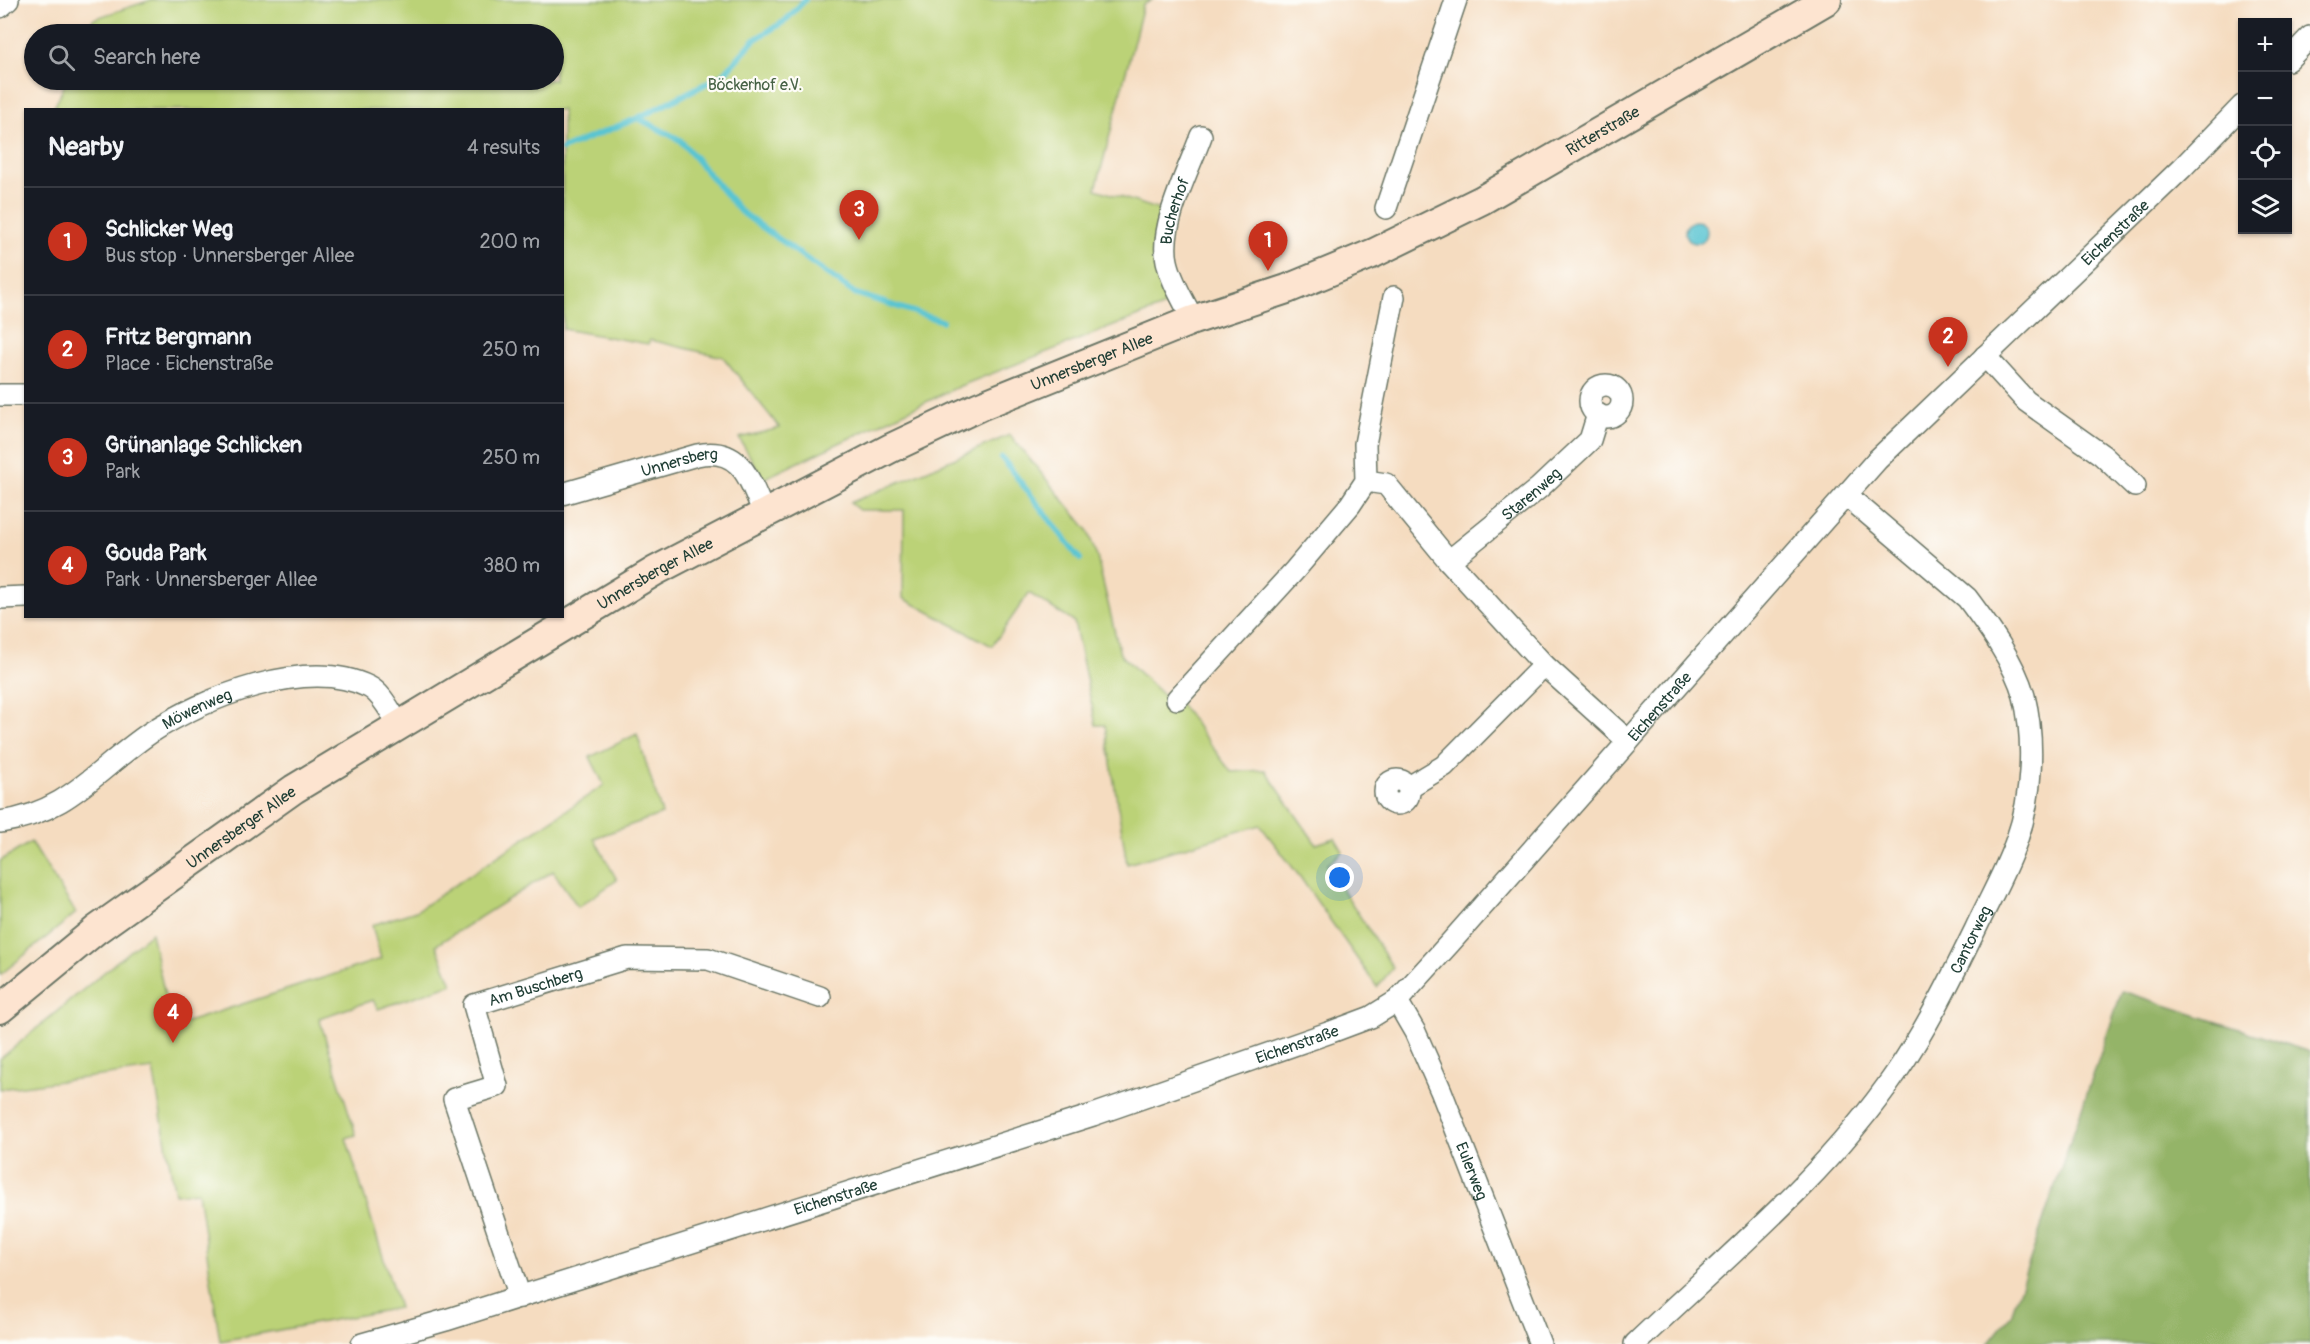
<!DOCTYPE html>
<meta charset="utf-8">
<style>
body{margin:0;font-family:Pangolin,sans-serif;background:#20242c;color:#f1f3f6}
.controls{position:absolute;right:18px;top:18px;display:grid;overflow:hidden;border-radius:0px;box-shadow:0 2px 4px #0004}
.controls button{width:54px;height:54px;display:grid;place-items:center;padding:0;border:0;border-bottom:2px solid #363941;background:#171b24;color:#f1f3f6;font:30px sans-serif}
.you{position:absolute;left:1340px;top:878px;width:21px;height:21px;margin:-15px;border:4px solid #fff;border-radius:50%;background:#1a73e8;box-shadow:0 0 0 9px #1a73e833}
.badge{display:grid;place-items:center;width:39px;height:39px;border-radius:50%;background:#c8321e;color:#fff;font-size:20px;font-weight:700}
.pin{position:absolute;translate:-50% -50px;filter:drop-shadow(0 2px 3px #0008)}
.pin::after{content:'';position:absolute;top:32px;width:21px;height:18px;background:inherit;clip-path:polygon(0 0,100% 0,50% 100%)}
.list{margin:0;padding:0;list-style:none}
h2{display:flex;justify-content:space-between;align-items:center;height:78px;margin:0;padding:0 24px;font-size:26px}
h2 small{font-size:20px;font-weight:400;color:#9ea1a6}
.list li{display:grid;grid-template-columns:39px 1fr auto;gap:18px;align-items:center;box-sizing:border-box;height:108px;padding:0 24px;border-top:2px solid #363941}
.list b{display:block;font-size:22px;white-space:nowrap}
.list p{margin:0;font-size:20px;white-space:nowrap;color:#9ea1a6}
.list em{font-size:20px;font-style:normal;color:#9ea1a6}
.icon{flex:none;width:33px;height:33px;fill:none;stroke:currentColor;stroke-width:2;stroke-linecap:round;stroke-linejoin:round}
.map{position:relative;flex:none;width:2310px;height:1344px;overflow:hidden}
.search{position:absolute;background:#171b24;box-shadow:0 2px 4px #0004;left:24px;top:24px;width:540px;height:66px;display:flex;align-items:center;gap:15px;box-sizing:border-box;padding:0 21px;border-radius:33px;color:#9ea1a6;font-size:22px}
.panel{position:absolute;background:#171b24;box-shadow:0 2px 4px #0004;left:24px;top:108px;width:540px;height:510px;border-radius:0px}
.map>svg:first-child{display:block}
.green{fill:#bbd277;stroke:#6d8856;stroke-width:1.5}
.forest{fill:#94b468;stroke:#5a784e;stroke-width:1.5}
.water{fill:#58c4d2;stroke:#3c8083;stroke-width:1.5}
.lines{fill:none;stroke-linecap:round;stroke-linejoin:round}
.stream{stroke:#58c4d2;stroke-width:6}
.minor-casing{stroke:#6a7565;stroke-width:24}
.secondary-casing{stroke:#6a7565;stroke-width:32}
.minor{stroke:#fff;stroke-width:21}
.secondary{stroke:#fde4d0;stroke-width:28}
.labels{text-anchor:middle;stroke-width:4.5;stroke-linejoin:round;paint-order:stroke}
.park-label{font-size:16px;fill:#466245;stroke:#fdfcf7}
.street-label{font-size:16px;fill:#1f3d34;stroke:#fdfcf7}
</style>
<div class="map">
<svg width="2310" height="1344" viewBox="0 0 2310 1344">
<rect width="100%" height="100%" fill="#fdfcf7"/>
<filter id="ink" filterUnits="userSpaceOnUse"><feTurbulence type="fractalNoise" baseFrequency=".0167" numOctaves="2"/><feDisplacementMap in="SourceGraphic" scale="12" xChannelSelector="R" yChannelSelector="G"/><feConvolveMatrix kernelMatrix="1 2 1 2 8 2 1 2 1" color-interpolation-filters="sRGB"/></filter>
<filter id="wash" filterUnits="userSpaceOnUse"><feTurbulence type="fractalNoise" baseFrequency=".008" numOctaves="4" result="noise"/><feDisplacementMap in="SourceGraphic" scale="24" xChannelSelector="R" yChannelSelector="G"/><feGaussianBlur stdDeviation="1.35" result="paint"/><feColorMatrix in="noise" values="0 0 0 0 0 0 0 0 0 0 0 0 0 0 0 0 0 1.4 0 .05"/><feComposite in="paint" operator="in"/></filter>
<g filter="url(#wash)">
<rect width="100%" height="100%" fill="#f5dcc0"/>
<!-- green -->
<g class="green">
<path d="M 151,0 L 1152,0 L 1143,5 L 1096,189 L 1163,211 C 1152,253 1157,264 1170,304 L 960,386 L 763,479 L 739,438 L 780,428 L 723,357 L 650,340 L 648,344 L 563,329 L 562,110 L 53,110 L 67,80 L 554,80 L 554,34 L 87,34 L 93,19 Z"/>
<polygon points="1010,435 1087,529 1097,557 1120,654 1166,698 1172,693 1231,772 1265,770 1316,844 1335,838 1343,851 1327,865 1393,968 1377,987 1300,877 1260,825 1127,864 1105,725 1096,725 1074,622 1029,593 992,646 903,598 904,510 859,510 850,503"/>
<polygon points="637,734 662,814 594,838 617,880 578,907 553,871 436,945 452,984 378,1009 373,1000 319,1018 356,1135 346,1138 399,1308 220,1341 198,1192 175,1194 153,1069 0,1089 0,1059 151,933 172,1027 381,959 372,925 416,911 604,785 590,757"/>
<polygon points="31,842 76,913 0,975 0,861"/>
</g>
<!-- forest -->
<polygon class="forest" points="2122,991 2310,1052 2310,1344 1988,1344 2011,1315"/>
<!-- water -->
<circle class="water" cx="1696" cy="232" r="11"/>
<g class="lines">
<!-- stream -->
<g class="stream">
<polyline points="638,118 680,140 740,211 854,293 942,321"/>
<polyline points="562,149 638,118 723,75 754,40 785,21 805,0"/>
<polyline points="1002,458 1080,559"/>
</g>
</g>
</g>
<g filter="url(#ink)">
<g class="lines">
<defs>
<g id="minor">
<polyline points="0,7 8,0"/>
<polyline points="2288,60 2310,37"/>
<polyline points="1386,208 1456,0"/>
<path id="s1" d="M 1193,320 C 1184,301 1171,281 1167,261 C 1159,225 1189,170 1201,136"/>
<polyline points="1985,356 2026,401 2102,455 2135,486"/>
<circle cx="1606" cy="401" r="16"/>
<polyline points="0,395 26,395"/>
<polyline points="1366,481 1386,484 1449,561 1544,665 1628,741"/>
<path id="s2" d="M 562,494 L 697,455 C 741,446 749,479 764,513"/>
<path id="s3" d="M 1449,561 L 1539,488 L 1590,440 L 1598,414"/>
<polyline points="0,598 26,597"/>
<polyline points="1177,699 1295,570 1350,505 1366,481 1365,444 1394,297"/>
<circle cx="1397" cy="792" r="12"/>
<polyline points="1409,787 1444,766 1544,665"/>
<path id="s4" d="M 0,822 C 68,813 97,769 150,733 C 203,698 307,656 369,687 C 383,694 391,714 400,726"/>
<path id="s5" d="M 1397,1001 L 1415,1032 L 1441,1091 L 1540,1344"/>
<path id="s6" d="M 520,1297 L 454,1099 L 497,1086 L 474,1005 L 627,958 L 708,959 L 820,997"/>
<path id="s7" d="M 362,1344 L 446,1320 L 1093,1115 L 1331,1032 L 1371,1017 L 1397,1001 L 1450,943 L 1877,460 L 2182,168 L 2242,106"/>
<path id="s8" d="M 1635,1344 C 1726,1257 1825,1177 1896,1073 C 1927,1028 1951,979 1975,930 C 1989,900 2006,871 2017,839 C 2032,797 2035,740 2024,696 C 2014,661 1988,626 1967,598 L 1846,495"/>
</g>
<g id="secondary">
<path id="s9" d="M 0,1009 L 96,930 L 294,789 L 655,571 L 891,448 L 980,406 L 1193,320 L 1287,289 L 1374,253 L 1482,200 L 1827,0"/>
</g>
</defs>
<!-- minor casing -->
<use href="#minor" class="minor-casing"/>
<!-- secondary casing -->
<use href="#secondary" class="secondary-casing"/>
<!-- minor -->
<use href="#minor" class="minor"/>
<!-- secondary -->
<use href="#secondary" class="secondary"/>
</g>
</g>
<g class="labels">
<!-- park labels -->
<g class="park-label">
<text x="755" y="90">Böckerhof e.V.</text>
</g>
<!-- street labels -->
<g class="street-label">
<text dy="6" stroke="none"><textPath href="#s9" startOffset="1836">Ritterstraße</textPath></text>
<text dy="6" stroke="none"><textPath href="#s1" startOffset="116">Bucherhof</textPath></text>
<text dy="6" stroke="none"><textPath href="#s7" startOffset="2144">Eichenstraße</textPath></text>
<text dy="6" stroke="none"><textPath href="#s9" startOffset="1274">Unnersberger Allee</textPath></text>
<text dy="6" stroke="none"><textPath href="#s2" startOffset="122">Unnersberg</textPath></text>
<text dy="6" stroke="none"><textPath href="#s3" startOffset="106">Starenweg</textPath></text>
<text dy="6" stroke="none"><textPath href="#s9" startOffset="788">Unnersberger Allee</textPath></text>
<text dy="6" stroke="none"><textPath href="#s7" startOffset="1486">Eichenstraße</textPath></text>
<text dy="6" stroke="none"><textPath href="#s4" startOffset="230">Möwenweg</textPath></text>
<text dy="6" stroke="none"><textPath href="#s9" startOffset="302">Unnersberger Allee</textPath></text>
<text dy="6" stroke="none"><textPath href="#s8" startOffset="530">Cantorweg</textPath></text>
<text dy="6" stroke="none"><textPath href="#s6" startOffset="402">Am Buschberg</textPath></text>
<text dy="6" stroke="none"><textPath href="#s7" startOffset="982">Eichenstraße</textPath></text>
<text dy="6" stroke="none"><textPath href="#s5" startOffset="186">Eulerweg</textPath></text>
<text dy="6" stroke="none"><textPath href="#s7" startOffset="496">Eichenstraße</textPath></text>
</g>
</g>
</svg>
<div class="controls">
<button>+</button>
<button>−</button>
<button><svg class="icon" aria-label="locate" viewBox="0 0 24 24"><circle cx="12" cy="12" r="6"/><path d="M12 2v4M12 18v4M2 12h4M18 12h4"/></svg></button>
<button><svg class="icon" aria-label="layers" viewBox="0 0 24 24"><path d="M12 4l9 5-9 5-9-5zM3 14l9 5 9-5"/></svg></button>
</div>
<div class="you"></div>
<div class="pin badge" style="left:1268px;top:271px">1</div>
<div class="pin badge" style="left:1948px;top:367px">2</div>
<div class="pin badge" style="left:859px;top:240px">3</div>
<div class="pin badge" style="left:173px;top:1043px">4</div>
<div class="search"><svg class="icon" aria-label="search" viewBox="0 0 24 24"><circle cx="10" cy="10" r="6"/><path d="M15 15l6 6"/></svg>Search here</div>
<section class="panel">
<h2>Nearby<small>4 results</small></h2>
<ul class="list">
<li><span class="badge">1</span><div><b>Schlicker Weg</b><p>Bus stop · Unnersberger Allee</p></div><em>200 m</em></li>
<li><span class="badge">2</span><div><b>Fritz Bergmann</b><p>Place · Eichenstraße</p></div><em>250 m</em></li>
<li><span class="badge">3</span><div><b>Grünanlage Schlicken</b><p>Park</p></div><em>250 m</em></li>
<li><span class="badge">4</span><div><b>Gouda Park</b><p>Park · Unnersberger Allee</p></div><em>380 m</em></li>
</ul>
</section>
</div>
